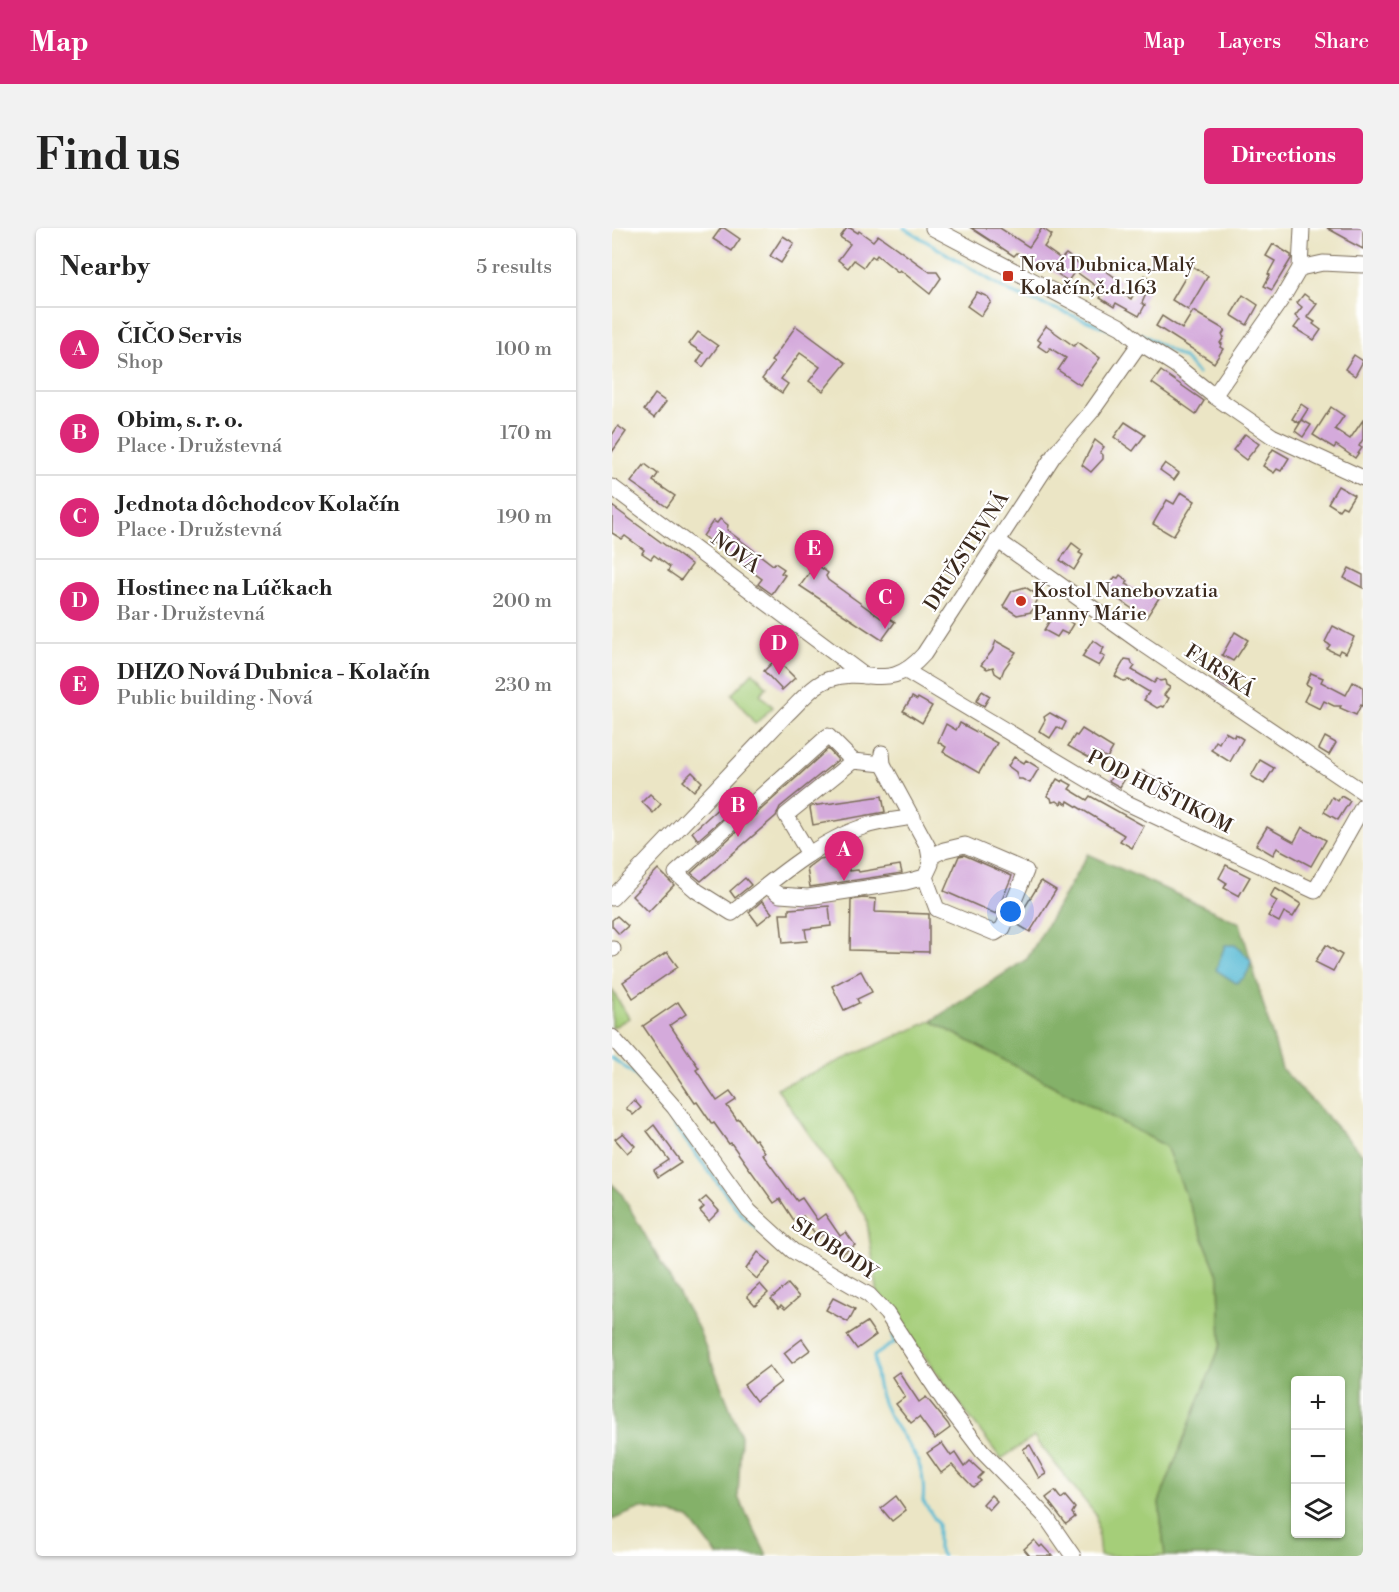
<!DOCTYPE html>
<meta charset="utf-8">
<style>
body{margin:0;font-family:"Libre Bodoni",serif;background:#f2f2f2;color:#222}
.controls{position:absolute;right:18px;bottom:18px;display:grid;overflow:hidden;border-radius:6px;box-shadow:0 2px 4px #0004}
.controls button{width:54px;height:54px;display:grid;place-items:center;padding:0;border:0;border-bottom:2px solid #e0e0e0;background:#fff;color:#222;font:30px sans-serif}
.you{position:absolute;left:399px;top:684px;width:21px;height:21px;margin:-15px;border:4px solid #fff;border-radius:50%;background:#1a73e8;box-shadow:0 0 0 9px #1a73e833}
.badge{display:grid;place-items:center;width:39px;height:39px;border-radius:50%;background:#db2777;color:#fff;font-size:20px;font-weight:700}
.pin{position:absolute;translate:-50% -50px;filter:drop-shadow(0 2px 3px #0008)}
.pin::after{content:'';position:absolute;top:32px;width:21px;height:18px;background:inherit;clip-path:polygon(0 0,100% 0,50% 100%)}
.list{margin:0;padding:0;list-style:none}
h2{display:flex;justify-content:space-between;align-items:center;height:78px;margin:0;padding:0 24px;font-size:26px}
h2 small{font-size:20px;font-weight:400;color:#767676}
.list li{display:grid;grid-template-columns:39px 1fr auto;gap:18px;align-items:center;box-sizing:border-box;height:84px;padding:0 24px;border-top:2px solid #e0e0e0}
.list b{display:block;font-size:22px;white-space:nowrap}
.list p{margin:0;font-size:20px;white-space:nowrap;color:#767676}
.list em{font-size:20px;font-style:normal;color:#767676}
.icon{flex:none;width:33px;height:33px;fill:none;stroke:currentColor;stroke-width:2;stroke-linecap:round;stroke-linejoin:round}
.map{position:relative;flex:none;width:751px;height:1328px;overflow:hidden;border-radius:6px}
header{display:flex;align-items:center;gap:36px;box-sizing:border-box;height:84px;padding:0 30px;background:#db2777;color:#fff}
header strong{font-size:28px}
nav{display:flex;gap:33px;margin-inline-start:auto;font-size:21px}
.intro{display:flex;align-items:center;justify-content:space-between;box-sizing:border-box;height:144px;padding:0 36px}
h1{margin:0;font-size:42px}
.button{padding:15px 27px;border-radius:6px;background:#db2777;color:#fff;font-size:21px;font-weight:700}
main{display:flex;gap:36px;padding:0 36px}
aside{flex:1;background:#fff;border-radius:6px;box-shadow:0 2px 4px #0004}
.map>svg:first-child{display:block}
.green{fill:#a5ce79;stroke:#707c4c;stroke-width:1.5}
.forest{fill:#84b169;stroke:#606e44;stroke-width:1.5;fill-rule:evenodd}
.water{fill:#56bad4;stroke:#487279;stroke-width:1.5}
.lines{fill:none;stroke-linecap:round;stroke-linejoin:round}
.stream{stroke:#56bad4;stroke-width:3}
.building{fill:#d4aadb}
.minor-casing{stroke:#796b58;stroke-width:17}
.minor{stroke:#fff;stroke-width:15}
.poi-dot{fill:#c8321e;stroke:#fff;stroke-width:2}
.labels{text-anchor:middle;stroke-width:4.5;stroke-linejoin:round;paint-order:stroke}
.poi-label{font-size:20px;fill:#3b2a1e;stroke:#fff;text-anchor:start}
.street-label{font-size:20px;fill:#3b2a1e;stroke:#fff}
</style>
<header>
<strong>Map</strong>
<nav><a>Map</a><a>Layers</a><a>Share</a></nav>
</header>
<div class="intro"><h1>Find us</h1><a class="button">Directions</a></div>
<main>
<aside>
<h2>Nearby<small>5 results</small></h2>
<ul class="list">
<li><span class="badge">A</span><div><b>ČIČO Servis</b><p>Shop</p></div><em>100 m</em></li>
<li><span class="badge">B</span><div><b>Obim, s. r. o.</b><p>Place · Družstevná</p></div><em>170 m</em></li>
<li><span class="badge">C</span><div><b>Jednota dôchodcov Kolačín</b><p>Place · Družstevná</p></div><em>190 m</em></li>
<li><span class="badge">D</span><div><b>Hostinec na Lúčkach</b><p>Bar · Družstevná</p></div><em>200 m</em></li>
<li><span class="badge">E</span><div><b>DHZO Nová Dubnica - Kolačín</b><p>Public building · Nová</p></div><em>230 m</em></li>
</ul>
</aside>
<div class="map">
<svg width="751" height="1328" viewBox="0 0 751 1328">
<rect width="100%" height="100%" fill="#fff"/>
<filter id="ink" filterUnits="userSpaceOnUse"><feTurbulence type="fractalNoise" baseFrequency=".0167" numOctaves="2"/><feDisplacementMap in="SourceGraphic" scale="12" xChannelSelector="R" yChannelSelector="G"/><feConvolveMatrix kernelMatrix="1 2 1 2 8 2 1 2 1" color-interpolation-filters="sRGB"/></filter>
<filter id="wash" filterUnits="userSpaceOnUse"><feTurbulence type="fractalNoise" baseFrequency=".008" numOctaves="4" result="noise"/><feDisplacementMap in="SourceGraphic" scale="24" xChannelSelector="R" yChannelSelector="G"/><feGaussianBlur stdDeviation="1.35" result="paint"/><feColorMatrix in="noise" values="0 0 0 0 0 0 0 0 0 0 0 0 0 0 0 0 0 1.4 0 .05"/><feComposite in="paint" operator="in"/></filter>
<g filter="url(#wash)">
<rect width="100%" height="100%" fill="#ebe5c5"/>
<!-- green -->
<g class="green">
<polygon points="141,444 155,459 148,466 161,479 143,496 120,466"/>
<polygon points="0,762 17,790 0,800"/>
<polygon points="319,793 554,918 607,1050 609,1116 547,1274 553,1328 488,1328 484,1287 422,1209 389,1231 266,1066 254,988 165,860"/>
</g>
<!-- forest -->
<g class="forest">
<path d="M 476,626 L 628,695 L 670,841 L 751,927 L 751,1328 L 553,1328 L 547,1274 L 609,1116 L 607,1050 L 554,918 L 319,793 L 415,731 ZM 684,1152 L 728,1152 L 728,1306 L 684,1306 Z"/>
<polygon points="0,956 9,965 86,1100 129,1208 126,1269 155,1328 106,1328 77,1290 29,1280 0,1292"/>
</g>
<!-- water -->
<path class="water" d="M 613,717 L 623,717 L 639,732 C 638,742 633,751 624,755 L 604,742 Z"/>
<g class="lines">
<!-- stream -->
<g class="stream">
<polyline points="292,0 398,64 502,103"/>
<polyline points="530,106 573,131 586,146"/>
<polyline points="0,830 24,847 130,987 180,1031"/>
<path d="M 281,1108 L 283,1114 L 262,1128 C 264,1144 265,1161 272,1177 C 288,1214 316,1226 311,1273 L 326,1296 L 326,1321 L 331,1328"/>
</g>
</g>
<g id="blocks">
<!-- building -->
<g class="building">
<polygon points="109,0 112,0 128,11 120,23 101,11"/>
<polygon points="235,0 238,0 246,5 247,3 261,13 266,7 318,44 325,44 329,50 318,66 288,42 286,44 265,27 263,30 260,28 252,39 242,32 236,40 226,32 238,16 228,9"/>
<polygon points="359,0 388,0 417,19 430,0 440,7 432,19 449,31 454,26 477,43 483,35 508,53 503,61 519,71 533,47 540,52 530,75 533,77 527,88 504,75 502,79 488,70 492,64 463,43 456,53 432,37 429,41 405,25 402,28"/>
<polygon points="715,0 751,0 751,21 734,12 735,11"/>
<polygon points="171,8 182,15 169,35 158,28"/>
<polygon points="661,16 679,27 679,31 660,62 652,58 658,47 656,46 663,33 654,28"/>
<polygon points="580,38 596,48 576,82 560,72"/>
<polygon points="365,64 376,69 379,74 369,88 355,78"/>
<polygon points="692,66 705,76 695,89 703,94 701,96 709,102 702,112 682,100 688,92 683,88 690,79 685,75"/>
<polygon points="631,67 646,77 635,97 619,87"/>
<polygon points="581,83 613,102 610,107 612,109 608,115 610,116 608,119 611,121 602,135 544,98 550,88 570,101"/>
<polygon points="184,98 234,135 211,163 197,153 208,139 188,125 169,151 176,156 170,165 150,151 162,135 159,133"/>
<polygon points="434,98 462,118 466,114 488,130 468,157 446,142 454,130 438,120 435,124 426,118 429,114 425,111"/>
<polygon points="86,104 106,118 91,139 85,134 91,125 77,116"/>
<polygon points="742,127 751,133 743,148 733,141"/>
<polygon points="549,143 592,173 584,186 540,155"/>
<polygon points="43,166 54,174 42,190 32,182"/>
<polygon points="689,176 696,181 687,195 680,191"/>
<polygon points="719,179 732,188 723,201 738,211 751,192 751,211 747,218 750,220 743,230 724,217 722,220 701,207"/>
<polygon points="690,192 699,197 691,209 683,203"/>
<polygon points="513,194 533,207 521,223 502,209"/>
<polygon points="6,198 14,204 0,224 0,207"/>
<polygon points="633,206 647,216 634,232 621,222"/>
<polygon points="483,212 492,219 488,224 491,227 491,231 479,244 470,237"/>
<polygon points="661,221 677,230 669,243 665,241 662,245 651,238"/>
<polygon points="553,235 567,245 562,252 548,242"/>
<polygon points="33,236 46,246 41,253 63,268 55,279 19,254"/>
<polygon points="726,258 742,267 734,280 730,278 727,282 716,275"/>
<polygon points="569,264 583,273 561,308 541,296 555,272 562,276"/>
<polygon points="0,278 80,337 69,352 56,343 58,339 42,327 39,331 30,325 32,322 13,308 10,311 0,305"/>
<polygon points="108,291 116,297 115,302 161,337 163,335 172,341 169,345 173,347 160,366 146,356 150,351 91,308 101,293 105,295"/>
<polygon points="460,315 469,322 467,325 471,327 462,342 448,332"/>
<polygon points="204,336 216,345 214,348 216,352 269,390 272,387 283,394 270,412 188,358"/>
<polygon points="737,340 751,347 751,360 732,350"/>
<polygon points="508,347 516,353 514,356 529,364 531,361 547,370 534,390 494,363 503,349 506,350"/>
<polygon points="413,359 424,366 425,373 419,384 405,387 391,378 400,363"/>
<polygon points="443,384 461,396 455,406 449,403 445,409 432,402"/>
<polygon points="721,398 742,409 734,425 728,422 726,426 715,421 718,417 713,414"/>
<polygon points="623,404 636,412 625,429 624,429 621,433 610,427"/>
<polygon points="481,412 492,420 488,426 493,429 487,438 470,429"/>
<polygon points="384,413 404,424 392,441 389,449 383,445 381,439 375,441 369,437 380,423"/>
<polygon points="164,431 183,450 170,462 152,443"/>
<polygon points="513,431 519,432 520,436 523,438 520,442 542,455 545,451 548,453 553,452 554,457 558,459 552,467 557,470 552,479 549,478 545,480 532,472 537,464 517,452 511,453 503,448"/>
<polygon points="612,445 622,451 616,460 607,455"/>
<polygon points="699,445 711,450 709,454 734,467 741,454 751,459 751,479 749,477 744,487 728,480 729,478 722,478 712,473 708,481 692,473 699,459 694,456"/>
<polygon points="370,463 378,468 372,478 364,473"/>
<polygon points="300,469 305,472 306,470 320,478 310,495 291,483"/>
<polygon points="438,485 454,494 450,502 445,499 438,510 427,503 433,492 432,489"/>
<polygon points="348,495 385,515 367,545 331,524 334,519 326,514 334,496 344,502"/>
<polygon points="470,501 501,520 495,530 483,523 479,531 456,518 463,507 465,508"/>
<polygon points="613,504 622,509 623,506 631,511 618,534 599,522 604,513 607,515"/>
<polygon points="713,509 724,515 717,527 707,521"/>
<polygon points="216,521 226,532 168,579 164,588 89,653 79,645"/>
<polygon points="402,529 412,535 414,532 427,540 418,555 410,551 406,551 404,544 396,538"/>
<polygon points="648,532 662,540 652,556 639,548"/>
<polygon points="503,543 514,549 508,559 497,553"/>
<polygon points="531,543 553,555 551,557 556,560 551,569 546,566 545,568 530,560 535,552"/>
<polygon points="80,544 90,554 82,563 71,553"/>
<polygon points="445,551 450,554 451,552 460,557 457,561 475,572 478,568 532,598 520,620 508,613 512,607 456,573 455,576 450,573 449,576 445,573 440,574 439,570 435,568"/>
<polygon points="38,566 49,576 41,585 30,574"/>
<polygon points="270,568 273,584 201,597 198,580 200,578"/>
<polygon points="729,568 738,573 726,592 712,584 720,569 726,573"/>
<polygon points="111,576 118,584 86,612 80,604"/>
<polygon points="655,599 682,614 690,599 714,612 699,638 665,620 661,627 644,617"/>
<polygon points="234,627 237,643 246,642 247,644 288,637 290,645 198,659 195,640 207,631"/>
<polygon points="352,627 400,648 384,686 332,663 347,628"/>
<polygon points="614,637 638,649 627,668 612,660 615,655 607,650"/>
<polygon points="46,641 62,657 36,684 20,668"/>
<polygon points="133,650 139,657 123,670 118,663"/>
<polygon points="429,653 444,662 418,704 403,695"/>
<polygon points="663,660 689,676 681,689 672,684 667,694 656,688 665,673 658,669"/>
<polygon points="251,670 264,671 263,684 317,686 317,724 238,722 239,672"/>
<polygon points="150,673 160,685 146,696 137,684"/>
<polygon points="217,678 219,698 193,701 195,713 171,715 168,686 177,686 177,681"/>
<polygon points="5,688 16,698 7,706 0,698 0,692"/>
<polygon points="714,717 730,727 721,743 703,734"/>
<polygon points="55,724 66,739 21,770 11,754"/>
<polygon points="249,743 260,764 245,771 247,775 232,782 220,758"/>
<polygon points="66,774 74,786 58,797 87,840 84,842 105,873 118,864 124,872 115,878 125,892 127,891 142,912 144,911 153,924 150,926 185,973 190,970 205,992 213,986 228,1008 234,1004 243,1017 227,1028 212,1006 206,1010 191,988 183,994 168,971 162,975 119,915 117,916 102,895 100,896 85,874 83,875 31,798"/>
<polygon points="22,872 29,880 21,887 14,880"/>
<polygon points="42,897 69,934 46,949 42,942 57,932 35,903"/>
<polygon points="11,905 23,918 15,925 3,911"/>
<polygon points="94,969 107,983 97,993 88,983 92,979 87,975"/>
<polygon points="146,1024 159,1035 145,1051 134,1041"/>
<polygon points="148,1056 156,1065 143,1077 135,1068"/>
<polygon points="176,1056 187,1069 173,1081 169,1077 167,1080 159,1071"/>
<polygon points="221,1070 243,1081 236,1094 214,1082"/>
<polygon points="255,1094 264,1107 245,1121 235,1107"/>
<polygon points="190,1111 198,1122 180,1135 172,1125"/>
<polygon points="157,1138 169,1154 144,1173 132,1157"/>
<polygon points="287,1144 307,1174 314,1169 336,1196 338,1200 323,1211 307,1189 299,1195 284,1176 293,1169 280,1149"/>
<polygon points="330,1215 339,1228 343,1225 352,1239 358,1233 371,1245 366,1250 369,1253 361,1259 340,1237 329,1245 315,1225"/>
<polygon points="418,1217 434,1246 427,1250 411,1221"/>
<polygon points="443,1263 449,1271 453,1268 463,1280 460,1285 463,1289 454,1296 434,1270"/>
<polygon points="379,1267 385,1273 377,1282 371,1276"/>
<polygon points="284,1268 294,1282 280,1293 269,1280"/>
<polygon points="422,1312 428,1319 430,1317 440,1328 418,1328 412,1321"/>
</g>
</g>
</g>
<g filter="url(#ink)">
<use href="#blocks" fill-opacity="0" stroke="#796b58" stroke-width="1.5"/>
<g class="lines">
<defs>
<g id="minor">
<polyline points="321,0 509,99 528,115 563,137 602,168 660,208 751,250"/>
<polyline points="688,40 711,35 751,37"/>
<polyline points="602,168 671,69 688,40 690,0"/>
<polyline points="0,259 253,448"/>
<polyline points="385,312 531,416 751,564"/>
<polyline points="294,443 515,575 703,663 751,578"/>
<path d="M 241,533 L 216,508 L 64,645 L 85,663 L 120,685 C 158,655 204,614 251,599 C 267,593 285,592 301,589"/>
<polyline points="197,626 174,587 241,533 271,536"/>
<polyline points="313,649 325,681 383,705 391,700 414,643 353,617 332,622 318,629"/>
<polyline points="155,658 168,667 196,669 294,654 313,649 319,636 316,619 271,536 270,525"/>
<path d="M 0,670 L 175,486 C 188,474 201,456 218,451 C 257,438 277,466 312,426 L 442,227 L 480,183 L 528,115"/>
<polyline points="0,721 1,721"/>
<polyline points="0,809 62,879 137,983 181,1023 257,1067 275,1086 332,1173 370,1223 434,1289 461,1328"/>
</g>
</defs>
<!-- minor casing -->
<use href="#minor" class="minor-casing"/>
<!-- minor -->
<use href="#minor" class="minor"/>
</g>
</g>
<!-- markers -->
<g class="poi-dot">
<rect x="390" y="42" width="12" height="12" rx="3"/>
<circle cx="409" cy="373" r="6"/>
</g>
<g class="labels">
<!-- poi labels -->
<g class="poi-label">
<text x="408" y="43">Nová Dubnica,Malý<tspan x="408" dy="23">Kolačín,č.d.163</tspan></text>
<text x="421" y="369">Kostol Nanebovzatia<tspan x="421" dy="23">Panny Márie</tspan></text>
</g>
<!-- street labels -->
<g class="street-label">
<text transform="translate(354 323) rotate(-57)" y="7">DRUŽSTEVNÁ</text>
<text transform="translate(124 324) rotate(36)" y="7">NOVÁ</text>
<text transform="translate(608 442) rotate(33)" y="7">FARSKÁ</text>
<text transform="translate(548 563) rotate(27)" y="7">POD HÚŠTIKOM</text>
<text transform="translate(223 1020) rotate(33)" y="7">SLOBODY</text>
</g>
</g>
</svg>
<div class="controls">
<button>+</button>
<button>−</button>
<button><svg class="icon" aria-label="layers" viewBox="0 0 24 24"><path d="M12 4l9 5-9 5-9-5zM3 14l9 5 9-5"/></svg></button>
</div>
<div class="you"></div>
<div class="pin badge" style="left:232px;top:653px">A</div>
<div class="pin badge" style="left:126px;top:609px">B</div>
<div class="pin badge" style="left:273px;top:401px">C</div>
<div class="pin badge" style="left:167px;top:447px">D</div>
<div class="pin badge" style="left:202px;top:352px">E</div>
</div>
</main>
